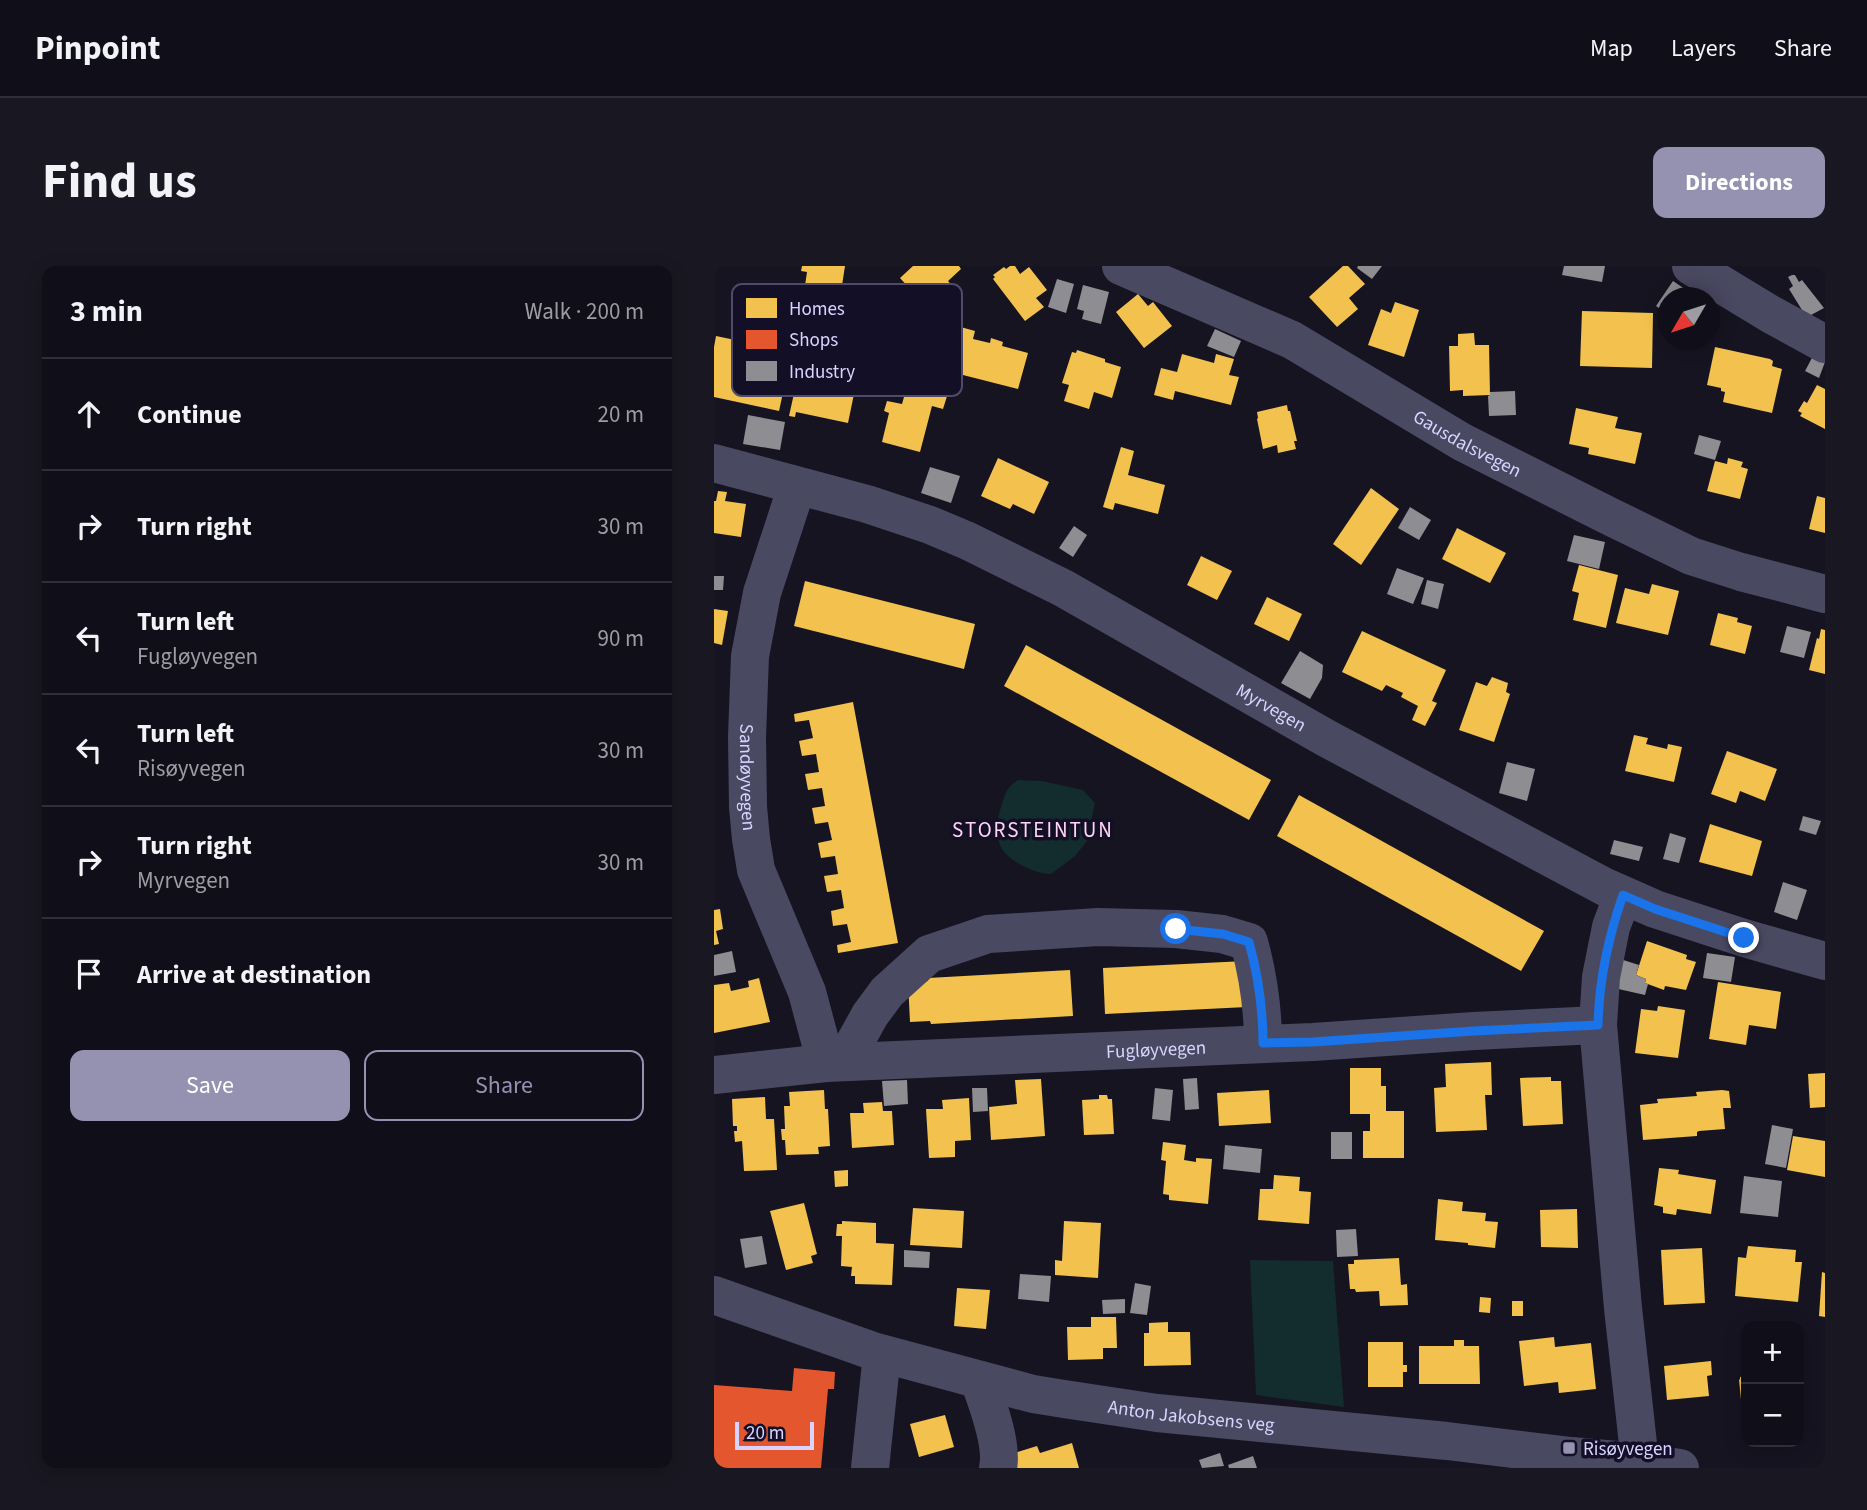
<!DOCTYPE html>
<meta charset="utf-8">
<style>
body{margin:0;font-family:"Source Sans 3",sans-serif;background:#191822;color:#f1f3f6}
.controls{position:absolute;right:21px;bottom:21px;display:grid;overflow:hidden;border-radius:14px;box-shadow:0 4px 18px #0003}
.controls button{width:63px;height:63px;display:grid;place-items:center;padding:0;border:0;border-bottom:2px solid #302f38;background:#100f19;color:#f1f3f6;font:35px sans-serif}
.compass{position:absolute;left:943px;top:21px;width:63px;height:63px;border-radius:50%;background:#100f19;box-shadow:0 4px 18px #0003;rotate:231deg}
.scale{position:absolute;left:21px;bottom:18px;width:79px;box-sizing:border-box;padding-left:7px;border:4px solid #d9d4ff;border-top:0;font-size:19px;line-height:24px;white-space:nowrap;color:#d9d4ff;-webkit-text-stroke:5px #130f26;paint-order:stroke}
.stop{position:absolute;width:21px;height:21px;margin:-16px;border:5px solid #1a73e8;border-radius:50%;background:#fff}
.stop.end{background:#1a73e8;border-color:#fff;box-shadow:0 2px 7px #0008}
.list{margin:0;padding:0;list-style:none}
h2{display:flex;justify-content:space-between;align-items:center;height:91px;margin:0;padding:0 28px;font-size:30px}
h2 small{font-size:23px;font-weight:400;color:#9c9ca2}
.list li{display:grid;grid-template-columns:46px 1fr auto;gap:21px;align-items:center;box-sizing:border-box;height:112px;padding:0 28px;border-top:2px solid #302f38}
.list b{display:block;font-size:26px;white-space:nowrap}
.list p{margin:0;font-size:23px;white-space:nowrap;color:#9c9ca2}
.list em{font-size:23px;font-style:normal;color:#9c9ca2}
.actions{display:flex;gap:14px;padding:21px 28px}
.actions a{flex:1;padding:16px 0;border:2px solid #9591b1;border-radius:14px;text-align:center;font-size:24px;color:#9591b1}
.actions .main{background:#9591b1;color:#fff}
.icon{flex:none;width:38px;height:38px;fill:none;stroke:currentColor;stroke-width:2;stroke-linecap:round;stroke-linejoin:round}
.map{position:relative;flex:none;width:1111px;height:1202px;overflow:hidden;border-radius:14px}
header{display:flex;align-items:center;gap:42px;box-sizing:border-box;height:98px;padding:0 35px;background:#100f19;border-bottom:2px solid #302f38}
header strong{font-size:33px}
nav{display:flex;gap:38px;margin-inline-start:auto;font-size:24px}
.intro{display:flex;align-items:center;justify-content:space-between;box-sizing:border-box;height:168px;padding:0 42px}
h1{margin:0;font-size:49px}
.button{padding:18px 32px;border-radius:14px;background:#9591b1;color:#fff;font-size:24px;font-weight:700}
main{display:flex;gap:42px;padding:0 42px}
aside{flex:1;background:#100f19;border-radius:14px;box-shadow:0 4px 18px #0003}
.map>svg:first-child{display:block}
.green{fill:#132c2d}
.homes{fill:#f2c14e}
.shops{fill:#e4572e}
.industry{fill:#8d8d92}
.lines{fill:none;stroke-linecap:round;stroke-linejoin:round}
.minor{stroke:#4a4962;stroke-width:38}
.route{stroke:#1a73e8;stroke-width:9}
.poi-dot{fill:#9591b1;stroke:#130f26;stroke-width:2.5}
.labels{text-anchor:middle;stroke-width:7;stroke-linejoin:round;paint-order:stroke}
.street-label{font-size:19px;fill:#d9d4ff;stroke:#130f26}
.poi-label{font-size:19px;fill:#d9d4ff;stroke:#130f26;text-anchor:start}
.neighbourhood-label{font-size:21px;letter-spacing:2px;fill:#ffd6f0;stroke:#130f26}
.key{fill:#130f26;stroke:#4e4a67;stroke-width:2}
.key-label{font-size:19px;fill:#d9d4ff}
</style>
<header>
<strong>Pinpoint</strong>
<nav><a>Map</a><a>Layers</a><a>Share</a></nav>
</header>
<div class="intro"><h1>Find us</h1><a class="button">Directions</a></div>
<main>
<aside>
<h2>3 min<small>Walk · 200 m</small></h2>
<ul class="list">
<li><svg class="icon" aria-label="ahead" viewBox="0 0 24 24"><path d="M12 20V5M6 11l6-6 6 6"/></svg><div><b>Continue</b></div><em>20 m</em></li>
<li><svg class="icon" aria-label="right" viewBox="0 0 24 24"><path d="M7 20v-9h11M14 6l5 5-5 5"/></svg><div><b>Turn right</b></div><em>30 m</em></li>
<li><svg class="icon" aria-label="left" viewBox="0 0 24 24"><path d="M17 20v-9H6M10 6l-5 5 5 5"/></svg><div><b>Turn left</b><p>Fugløyvegen</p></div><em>90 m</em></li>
<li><svg class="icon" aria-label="left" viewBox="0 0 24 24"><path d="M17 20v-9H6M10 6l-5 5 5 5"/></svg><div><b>Turn left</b><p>Risøyvegen</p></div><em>30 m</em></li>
<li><svg class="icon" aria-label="right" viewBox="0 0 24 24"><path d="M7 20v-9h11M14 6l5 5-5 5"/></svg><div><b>Turn right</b><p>Myrvegen</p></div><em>30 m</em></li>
<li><svg class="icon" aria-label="arrive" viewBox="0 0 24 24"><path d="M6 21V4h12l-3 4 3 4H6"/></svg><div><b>Arrive at destination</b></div></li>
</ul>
<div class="actions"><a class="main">Save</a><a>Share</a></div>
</aside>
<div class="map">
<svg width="1111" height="1202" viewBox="0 0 1111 1202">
<rect width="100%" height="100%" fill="#161421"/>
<!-- green -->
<g class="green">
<path d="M 304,514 L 328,515 L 369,524 L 381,537 L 373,575 L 361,590 L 337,608 C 322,608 292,595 286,579 C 281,566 283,553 287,541 C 292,527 291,523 304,514 Z"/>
<polygon points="536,994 619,995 630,1141 542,1129"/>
</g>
<!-- homes -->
<g class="homes">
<polygon points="88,0 131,0 125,39 89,33 93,6 87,5"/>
<polygon points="199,0 245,0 247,3 234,15 241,23 206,54 187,33 197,24 186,12"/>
<polygon points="296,0 301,0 306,8 315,1 333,24 322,32 330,41 311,55 279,13 281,11 279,9 290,1 292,3"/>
<polygon points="629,0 634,0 651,18 635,32 644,43 623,61 595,31"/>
<polygon points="424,28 434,40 439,36 458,60 430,82 402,46"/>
<polygon points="681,36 705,44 690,91 654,79 667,43 677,47"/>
<polygon points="868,45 939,47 938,102 866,100"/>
<polygon points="243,60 261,65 259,73 276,77 277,72 289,76 288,80 314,87 304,123 245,108 249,92 235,88"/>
<polygon points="760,67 761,79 775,79 776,129 749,130 749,124 736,125 735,80 744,80 744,68"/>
<polygon points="2,70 78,86 65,145 0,131 0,81"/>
<polygon points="1001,81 1056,93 1059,95 1058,100 1068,103 1058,147 1009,136 1011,126 1007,125 1007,122 993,119"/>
<polygon points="363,84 391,93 391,96 407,101 398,132 380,126 375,143 350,135 355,119 348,117 358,86 362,87"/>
<polygon points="89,87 146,99 134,157 82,146 81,151 75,150"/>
<polygon points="468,88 500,97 502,88 520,93 515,109 525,111 517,139 461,125 459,134 440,129 447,102 463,106"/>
<polygon points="169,96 197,103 194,116 234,127 229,143 218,140 206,186 168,176 175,147 170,145 173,135 188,138 190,131 162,123"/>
<polygon points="1103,119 1111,123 1111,163 1086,150 1088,147 1084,145 1090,135 1093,137"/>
<polygon points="573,139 574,145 576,145 583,175 580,175 582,183 564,187 563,179 549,183 543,153 544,152 543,146"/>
<polygon points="862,142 904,151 901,162 928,167 921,198 874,188 875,182 855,178"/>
<polygon points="407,181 420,185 414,209 451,219 444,248 401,237 399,244 389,241"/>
<polygon points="284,192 335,216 320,248 299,238 296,243 267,230"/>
<polygon points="1014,192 1029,196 1027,201 1034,203 1026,233 993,225 1001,195 1013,198"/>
<polygon points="657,222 685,243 647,299 619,278"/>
<polygon points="4,225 13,226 11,235 32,238 27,271 0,267 0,235 2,235"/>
<polygon points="1103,230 1111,232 1111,267 1095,263"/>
<polygon points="743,262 792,287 776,317 728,293"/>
<polygon points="487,290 518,305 503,334 473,319"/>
<polygon points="865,299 904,309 892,362 859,354 865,327 858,325"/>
<polygon points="91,315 261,358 250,403 80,360"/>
<polygon points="938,318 965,325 954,369 902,357 911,322 935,328"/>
<polygon points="553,331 588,348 575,375 540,358"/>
<polygon points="0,343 14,345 8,379 0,377"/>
<polygon points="1004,347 1024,352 1023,356 1038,360 1031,388 996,379"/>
<polygon points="1107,363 1111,364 1111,408 1095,404 1103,372 1105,373"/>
<polygon points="648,365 732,404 718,435 723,437 711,460 698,454 704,440 687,431 689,427 672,419 668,425 628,406"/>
<polygon points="312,379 557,514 535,554 290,420"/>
<polygon points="778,411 794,417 792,426 796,428 780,476 745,464 762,416 773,420"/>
<polygon points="139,436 184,677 124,687 123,679 137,676 133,658 119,660 117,645 130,642 127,624 113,626 110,610 124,608 121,590 107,592 104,577 118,574 114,556 101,558 98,542 111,540 108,522 94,524 91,508 105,506 102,488 88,490 85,475 99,472 95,454 81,456 80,448"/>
<polygon points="920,469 934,472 932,478 953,483 954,478 968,481 960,516 911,505"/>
<polygon points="1013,485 1063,503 1051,535 1026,525 1022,537 997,528"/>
<polygon points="585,529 830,665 807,705 563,570"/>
<polygon points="996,558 1048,575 1038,610 985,596"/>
<polygon points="6,643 9,663 2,665 5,678 0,679 0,644"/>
<polygon points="933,675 973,689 972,693 982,696 972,724 951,720 950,724 931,717 932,713 922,709"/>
<polygon points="531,695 533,741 391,748 389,702"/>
<polygon points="356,704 359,750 217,758 216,755 196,756 194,716 214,715 214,712"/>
<polygon points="45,712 56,756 0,767 0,719 15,717 17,725 35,721 34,715"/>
<polygon points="1004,716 1067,726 1062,763 1035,759 1032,779 995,773"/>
<polygon points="944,740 971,744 964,792 921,787 927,743 943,745"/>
<polygon points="777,796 778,829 771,829 773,864 722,866 720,822 732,821 731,798"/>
<polygon points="636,802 667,802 667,820 672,820 672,845 690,845 690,892 649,892 649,865 656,865 656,848 636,848"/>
<polygon points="1111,807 1111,841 1096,842 1094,808"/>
<polygon points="837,811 837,815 847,815 849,858 809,860 806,812"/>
<polygon points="327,813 331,870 277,874 275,841 303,838 301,814"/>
<polygon points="110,824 111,843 114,843 116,880 104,881 105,888 72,889 71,874 68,874 67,863 71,863 70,840 76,840 75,826"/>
<polygon points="555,824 557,857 505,860 503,827"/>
<polygon points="1008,824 1015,825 1017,842 1009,842 1011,863 985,865 983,866 983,870 929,874 926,839 944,837 943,833 983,830 982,826"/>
<polygon points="385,829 393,829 394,833 398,833 400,868 370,869 368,834 385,833"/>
<polygon points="51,831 52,853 60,853 63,904 30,905 28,875 21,876 20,865 23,865 23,860 19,860 18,833"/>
<polygon points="255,832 257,874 241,875 241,891 215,892 212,843 229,843 228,834"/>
<polygon points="168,836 169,845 178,845 180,879 138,882 136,847 150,847 149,837"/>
<polygon points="1079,870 1111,875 1111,911 1073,904"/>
<polygon points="449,876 472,879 470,894 482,896 482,892 498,893 494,938 455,934 455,929 449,928 452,895 447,894"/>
<polygon points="945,902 965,904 964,908 1002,914 997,948 963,943 962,949 949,947 949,941 940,939"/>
<polygon points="134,904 134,920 121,921 120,905"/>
<polygon points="560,909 586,911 585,925 597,926 595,958 544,954 546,923 559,923"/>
<polygon points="724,933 749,936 748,945 772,947 771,955 784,956 781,982 754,979 754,977 721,974"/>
<polygon points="90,937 103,988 97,990 99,997 72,1004 56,945"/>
<polygon points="199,942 250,945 248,982 196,979"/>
<polygon points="863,943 864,982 827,981 826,944"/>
<polygon points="128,955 162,957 162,977 180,978 178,1019 141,1018 141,1010 137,1010 138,1001 127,1000 128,970 122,970 123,958 128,958"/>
<polygon points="350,955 387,957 384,1012 341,1009 341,994 348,995"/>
<polygon points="1034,980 1082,984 1081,996 1088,996 1084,1036 1021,1030 1024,991 1032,992"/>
<polygon points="988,982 991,1037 950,1039 947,984"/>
<polygon points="685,992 687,1019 693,1018 694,1039 666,1040 665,1025 642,1026 641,1023 636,1023 634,998 640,998 640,994"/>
<polygon points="1108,1006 1111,1007 1111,1051 1105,1050"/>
<polygon points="243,1022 276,1024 272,1063 240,1060"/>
<polygon points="766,1031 777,1032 776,1047 765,1046"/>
<rect x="798" y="1035" width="11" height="15"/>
<polygon points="377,1051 402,1051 403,1082 389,1082 389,1093 354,1094 353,1061 377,1061"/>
<polygon points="454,1056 454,1066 476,1066 477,1099 430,1100 430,1067 435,1067 435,1057"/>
<polygon points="840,1071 841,1081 877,1077 882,1123 845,1127 844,1116 810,1120 805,1075"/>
<polygon points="740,1074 750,1074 750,1080 765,1080 766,1118 705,1118 705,1080 740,1080"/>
<polygon points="654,1076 689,1076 689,1099 693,1099 693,1106 689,1106 689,1121 654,1121"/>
<polygon points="997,1095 998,1109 993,1110 995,1130 953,1134 950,1100"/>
<polygon points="1029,1102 1032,1102 1032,1163 1030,1163 1025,1114 1026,1113 1026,1111 1030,1110"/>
<polygon points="231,1149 240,1181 205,1191 196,1158"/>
<polygon points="358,1177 365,1202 300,1202 300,1187 323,1180 326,1187"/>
</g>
<!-- shops -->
<polygon class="shops" points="80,1102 121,1106 120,1123 114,1123 107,1202 0,1202 0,1119 78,1125"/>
<!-- industry -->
<g class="industry">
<polygon points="644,0 668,0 658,13 643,2"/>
<polygon points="850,0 891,0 888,16 848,9"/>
<polygon points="1078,9 1081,9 1085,16 1088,14 1110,42 1097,49 1088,44 1075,23 1079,20 1074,11"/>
<polygon points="343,13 360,18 352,47 334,41"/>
<polygon points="959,15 984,32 954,32 954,48 942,40"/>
<polygon points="369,19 395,26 387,58 368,53 370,45 363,43"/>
<polygon points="501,63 527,75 520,91 493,80"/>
<polygon points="1099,90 1111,96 1105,112 1091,105"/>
<polygon points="801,125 802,149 775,150 774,130 776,129 776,126"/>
<polygon points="34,149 71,156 66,184 29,178"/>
<polygon points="985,169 1007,175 1001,194 980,188"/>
<polygon points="216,201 246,210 237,237 207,227"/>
<polygon points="696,241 717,254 705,274 684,262"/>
<polygon points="360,260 373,269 359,291 345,282"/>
<polygon points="860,269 891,276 885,303 853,295"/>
<polygon points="683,302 710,312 699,338 673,328"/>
<polygon points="0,310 10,310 9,324 0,324"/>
<polygon points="713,314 730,318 724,343 707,338"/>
<polygon points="1073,360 1097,366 1090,392 1066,386"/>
<polygon points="586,385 609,399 608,412 596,433 567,417"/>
<polygon points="793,496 821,503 813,535 785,527"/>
<polygon points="1089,550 1107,555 1102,569 1085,564"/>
<polygon points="956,567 972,572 965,597 949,593"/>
<polygon points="900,574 929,581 925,595 896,588"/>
<polygon points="1069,616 1093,624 1083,654 1060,646"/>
<polygon points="18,685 22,706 0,710 0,689"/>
<polygon points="993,687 1021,691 1017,716 989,712"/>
<polygon points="906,693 925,699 922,709 932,713 931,717 934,718 931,729 900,722"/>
<polygon points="483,812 485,843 471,844 469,813"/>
<polygon points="193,814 194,838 170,840 168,815"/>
<polygon points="258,822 273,822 274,845 259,846"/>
<polygon points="441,822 459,824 456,855 438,853"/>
<polygon points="1058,859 1079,863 1072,902 1051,898"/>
<rect x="617" y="866" width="21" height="27"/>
<polygon points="511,879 548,883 546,907 509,903"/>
<polygon points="1030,910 1068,915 1064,951 1026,947"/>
<polygon points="642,963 644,990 623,991 622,964"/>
<polygon points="48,970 53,998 31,1002 26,973"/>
<polygon points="190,984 216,986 215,1002 190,1001"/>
<polygon points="306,1008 337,1010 335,1036 304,1033"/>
<polygon points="421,1017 437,1020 433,1049 416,1047"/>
<polygon points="411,1033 411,1047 389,1048 388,1034"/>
<polygon points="506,1187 510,1200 488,1202 485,1194"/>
<polygon points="539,1190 543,1202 515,1202 514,1199"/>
</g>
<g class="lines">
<!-- minor -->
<g class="minor">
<path id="s1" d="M 407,0 L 578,74 L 748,176 L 893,249 L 977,290 L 1027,306 L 1111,328"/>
<polyline points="977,0 1058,49 1111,78"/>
<path id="s2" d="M 0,197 L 153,238 L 216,259 L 254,275 L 349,322 L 612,472 L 891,621 L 941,643 L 1030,672 L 1111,695"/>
<path id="s3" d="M 83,220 L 48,327 L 36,390 L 33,471 L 34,541 L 37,573 L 42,604 L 93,726 L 112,797"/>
<polyline points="909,629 897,661 887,711 884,759 909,1042 926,1196"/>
<path d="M 130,796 L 156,749 L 173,726 L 215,688 L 274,668 L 384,661 L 462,663 L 508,668 L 535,676 C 544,709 549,743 549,777"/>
<path id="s4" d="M 0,809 L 112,797 L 599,776 L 760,765 L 884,759"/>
<path id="s5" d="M 0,1029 L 159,1085 L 319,1128 L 350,1133 L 443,1147 L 733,1175 L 857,1190 L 926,1196 L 966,1202"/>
<path d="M 265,1114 C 273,1137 289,1178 284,1202"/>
<polyline points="156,1202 168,1088"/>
</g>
</g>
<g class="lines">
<!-- route -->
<path class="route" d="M 462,663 L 509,668 L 535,676 C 544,709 549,742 549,777 L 599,776 L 760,765 L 884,759 C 885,714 894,672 909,629 L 941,643 L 1030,672"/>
</g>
<!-- markers -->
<rect class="poi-dot" x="848" y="1175" width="14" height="14" rx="3.5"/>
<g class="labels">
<!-- street labels -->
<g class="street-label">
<text dy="7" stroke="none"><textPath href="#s1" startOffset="390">Gausdalsvegen</textPath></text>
<text dy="7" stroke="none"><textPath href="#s2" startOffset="612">Myrvegen</textPath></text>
<text dy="7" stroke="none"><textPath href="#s3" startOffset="298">Sandøyvegen</textPath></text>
<text dy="7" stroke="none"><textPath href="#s4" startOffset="443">Fugløyvegen</textPath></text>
<text dy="7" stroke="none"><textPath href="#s5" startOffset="494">Anton Jakobsens veg</textPath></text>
</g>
<!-- poi labels -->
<g class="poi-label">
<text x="869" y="1189">Risøyvegen</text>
</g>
<!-- neighbourhood labels -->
<g class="neighbourhood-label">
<text x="319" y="571">STORSTEINTUN</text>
</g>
</g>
<!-- legend -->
<rect x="18" y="18" width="230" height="112" rx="10" class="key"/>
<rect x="32" y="32" width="31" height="20" fill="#f2c14e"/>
<rect x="32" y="64" width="31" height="19" fill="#e4572e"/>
<rect x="32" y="95" width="31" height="20" fill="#8d8d92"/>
<g class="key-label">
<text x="75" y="49">Homes</text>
<text x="75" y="80">Shops</text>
<text x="75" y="112">Industry</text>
</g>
</svg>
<div class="controls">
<button>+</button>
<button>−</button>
</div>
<svg class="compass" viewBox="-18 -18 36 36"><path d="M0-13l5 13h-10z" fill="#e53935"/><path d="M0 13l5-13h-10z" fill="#9c9ca2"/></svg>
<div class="scale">20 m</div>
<div class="stop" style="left:462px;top:663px"></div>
<div class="stop end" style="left:1030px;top:672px"></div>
</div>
</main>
